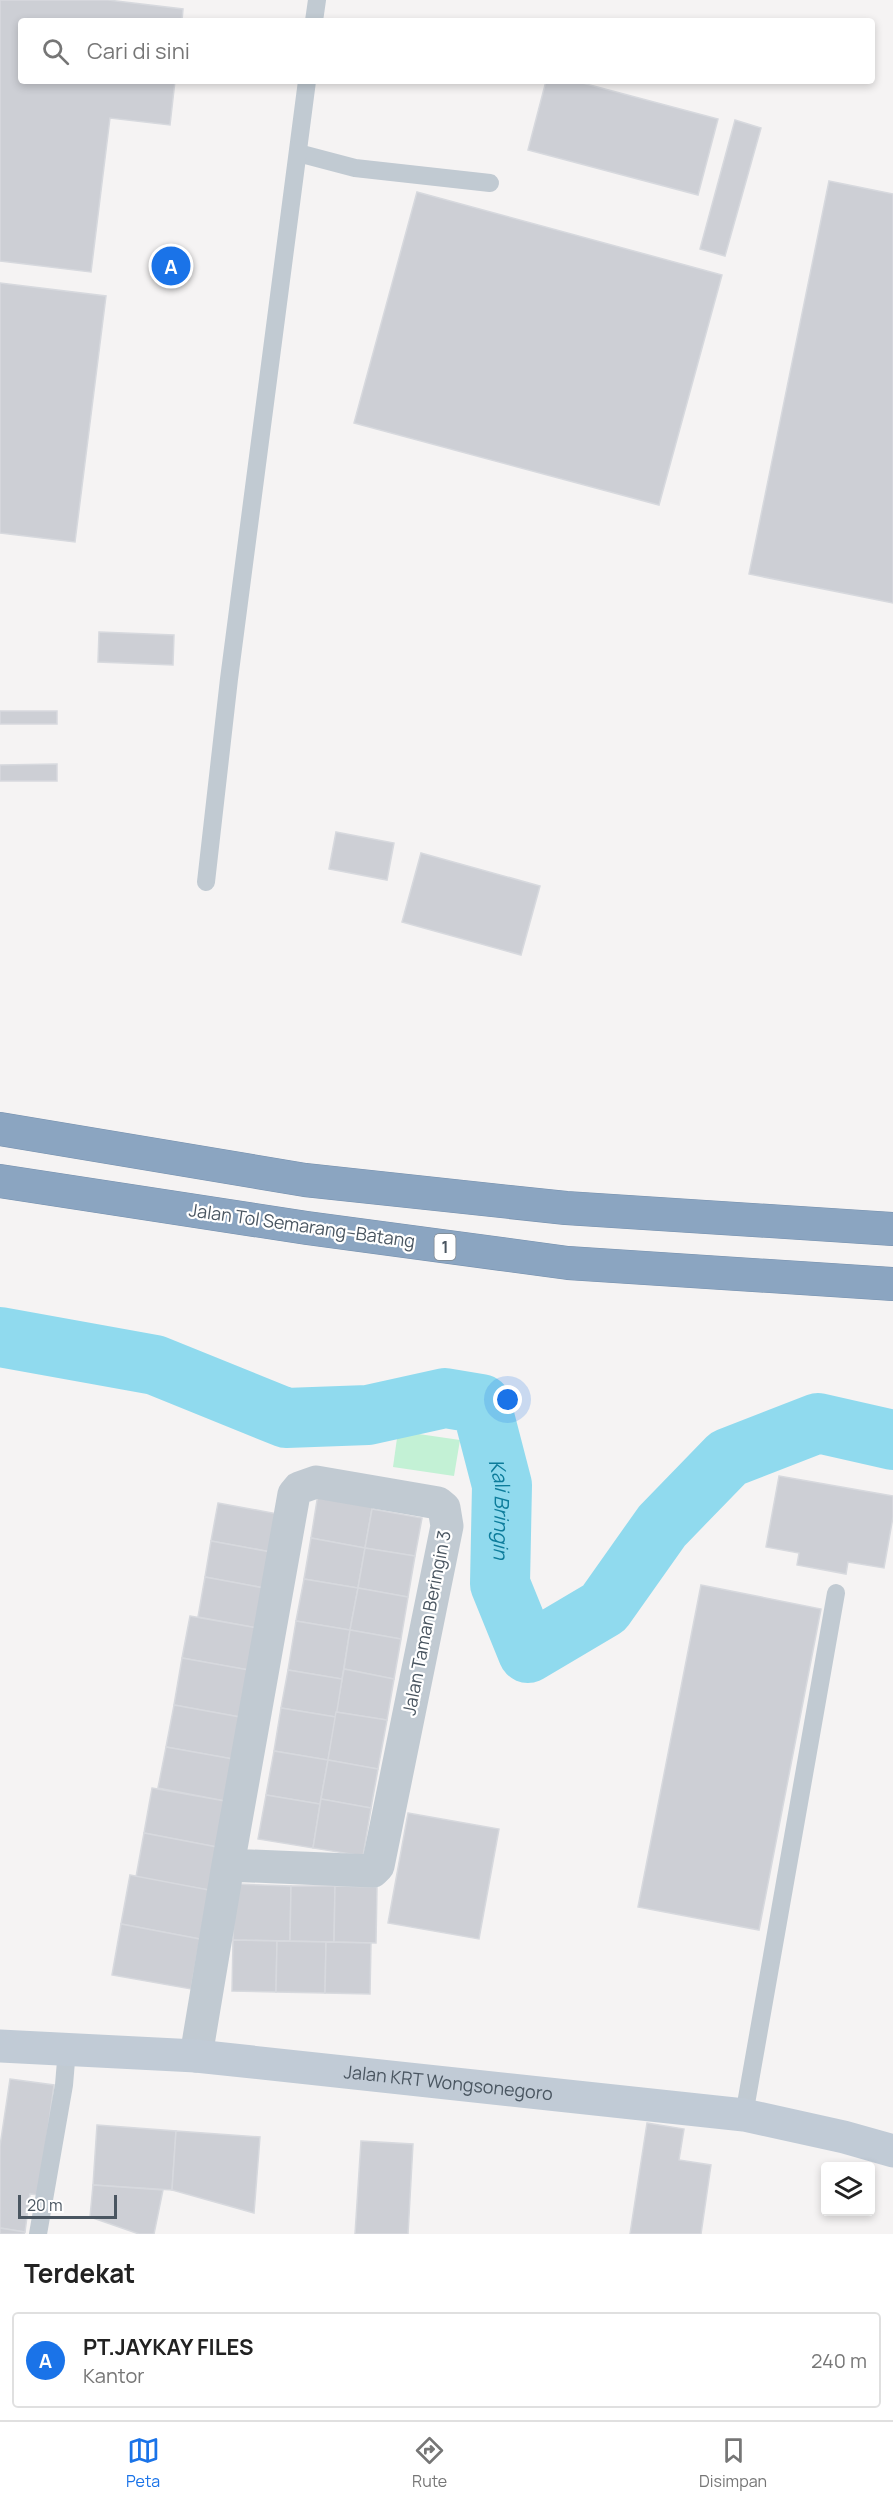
<!DOCTYPE html>
<html lang="id">
<meta charset="utf-8">
<style>
body{margin:0;font-family:Manrope,sans-serif;background:#f2f2f2;color:#222}
.controls{position:absolute;right:18px;bottom:18px;display:grid;overflow:hidden;border-radius:6px;box-shadow:0 3px 9px #0003}
.controls button{width:54px;height:54px;display:grid;place-items:center;padding:0;border:0;border-bottom:2px solid #e0e0e0;background:#fff;color:#222;font:30px sans-serif}
.scale{position:absolute;left:18px;bottom:15px;width:99px;box-sizing:border-box;padding-left:6px;border:3px solid #4a5661;border-top:0;font-size:16px;line-height:21px;white-space:nowrap;color:#4a5661;-webkit-text-stroke:4px #fff;paint-order:stroke}
.you{position:absolute;left:508px;top:1400px;width:21px;height:21px;margin:-15px;border:4px solid #fff;border-radius:50%;background:#1a73e8;box-shadow:0 0 0 9px #1a73e833}
.badge{display:grid;place-items:center;width:39px;height:39px;border-radius:50%;background:#1a73e8;color:#fff;font-size:20px;font-weight:700}
.pin{position:absolute;translate:-50% -50%;border:3px solid #fff;box-shadow:0 2px 6px #0006}
.list{margin:0;padding:0;list-style:none}
h2{display:flex;justify-content:space-between;align-items:center;height:78px;margin:0;padding:0 24px;font-size:26px}
h2 small{font-size:20px;font-weight:400;color:#767676}
.list li{display:grid;grid-template-columns:39px 1fr auto;gap:18px;align-items:center;box-sizing:border-box;height:96px;margin:0 12px 12px;padding:0 12px;border:2px solid #e0e0e0;border-radius:6px}
.list b{display:block;font-size:22px;white-space:nowrap}
.list p{margin:0;font-size:20px;white-space:nowrap;color:#767676}
.list em{font-size:20px;font-style:normal;color:#767676}
.icon{flex:none;width:33px;height:33px;fill:none;stroke:currentColor;stroke-width:2;stroke-linecap:round;stroke-linejoin:round}
.map{position:relative;flex:none;width:893px;height:2234px;overflow:hidden}
.search{position:absolute;background:#fff;box-shadow:0 3px 9px #0003;left:18px;right:18px;top:18px;height:66px;display:flex;align-items:center;gap:15px;box-sizing:border-box;padding:0 21px;border-radius:6px;color:#767676;font-size:22px}
.sheet{height:186px;background:#fff}
nav{display:flex;justify-content:space-around;align-items:center;box-sizing:border-box;height:84px;border-top:2px solid #e0e0e0;background:#fff;font-size:16px;color:#767676}
nav a{display:grid;justify-items:center;gap:3px}
nav .on{color:#1a73e8}
.map>svg:first-child{display:block}
.green{fill:#c3f1d5}
.lines{fill:none;stroke-linecap:round;stroke-linejoin:round}
.river{stroke:#90daee;stroke-width:60}
.building{fill:#cdcfd5;stroke:#d7d9de;stroke-width:1.5}
.highway-casing{stroke:#7690ad;stroke-width:34}
.lane{stroke:#c1cad2;stroke-width:18}
.street{stroke:#c1cad2;stroke-width:33}
.secondary{stroke:#c1cbd6;stroke-width:33}
.highway{stroke:#8ba5c1;stroke-width:33}
.labels{text-anchor:middle;stroke-width:4.5;stroke-linejoin:round;paint-order:stroke}
.shield{fill:#fff;stroke:#808990;stroke-width:1.5}
.shield-label{font-size:16px;font-weight:bold;fill:#4a5661}
.street-label{font-size:18px;fill:#4a5661;stroke:#fff}
.water-label{font-size:20px;font-style:italic;fill:#0c7c9b;stroke:#fff}
</style>
<div class="map">
<svg width="893" height="2234" viewBox="0 0 893 2234">
<rect width="100%" height="100%" fill="#f5f3f3"/>
<!-- green -->
<polygon class="green" points="398,1431 460,1440 454,1476 393,1467"/>
<g class="lines">
<!-- river -->
<path class="river" id="s1" d="M 0,1337 L 155,1365 L 286,1418 L 368,1415 L 445,1398 L 481,1404 L 502,1485 L 500,1584 L 528,1653 L 604,1608 L 662,1526 L 728,1458 L 818,1423 L 893,1440"/>
</g>
<!-- building -->
<g class="building">
<polygon points="0,0 108,0 183,9 182,21 21,21 21,81 175,81 170,125 110,118 91,272 0,261"/>
<polygon points="546,81 575,81 718,119 698,195 528,150"/>
<polygon points="735,120 761,128 725,256 700,249"/>
<polygon points="829,181 893,194 893,603 749,574"/>
<polygon points="417,192 722,275 659,505 354,423"/>
<polygon points="0,283 106,296 75,542 0,533"/>
<polygon points="99,632 174,635 173,665 98,662"/>
<rect x="0" y="711" width="57" height="13"/>
<polygon points="57,764 57,781 0,781 0,765"/>
<polygon points="336,832 394,843 387,880 329,869"/>
<polygon points="421,853 540,886 521,955 402,922"/>
<polygon points="779,1476 893,1496 893,1517 884,1568 848,1562 846,1574 797,1565 799,1553 766,1547"/>
<polygon points="318,1494 373,1503 365,1548 311,1538"/>
<polygon points="218,1503 278,1514 271,1552 211,1541"/>
<polygon points="372,1509 422,1518 415,1556 365,1548"/>
<polygon points="311,1538 365,1548 358,1588 304,1579"/>
<polygon points="211,1541 271,1552 264,1588 205,1577"/>
<polygon points="365,1548 415,1556 408,1597 358,1588"/>
<polygon points="205,1577 264,1588 257,1628 198,1617"/>
<polygon points="304,1579 358,1588 350,1630 296,1621"/>
<polygon points="701,1585 821,1609 759,1930 638,1907"/>
<polygon points="358,1588 408,1597 401,1639 350,1630"/>
<polygon points="190,1616 257,1628 249,1670 182,1658"/>
<polygon points="296,1621 350,1630 342,1679 288,1670"/>
<polygon points="350,1630 401,1639 394,1679 344,1669"/>
<polygon points="182,1658 249,1670 240,1717 174,1705"/>
<polygon points="344,1669 394,1679 387,1720 336,1712"/>
<polygon points="288,1670 342,1679 336,1717 281,1708"/>
<polygon points="174,1705 240,1717 233,1759 166,1747"/>
<polygon points="281,1708 336,1717 328,1760 274,1751"/>
<polygon points="336,1712 387,1720 378,1769 328,1760"/>
<polygon points="166,1747 233,1759 225,1801 158,1788"/>
<polygon points="274,1751 328,1760 320,1804 266,1795"/>
<polygon points="328,1760 378,1769 371,1808 321,1799"/>
<polygon points="152,1788 225,1801 217,1847 144,1833"/>
<polygon points="266,1795 320,1804 313,1848 258,1839"/>
<polygon points="321,1799 371,1808 363,1856 313,1848"/>
<polygon points="408,1813 499,1829 479,1939 388,1923"/>
<polygon points="144,1833 217,1847 209,1890 136,1877"/>
<polygon points="130,1875 209,1890 200,1939 121,1924"/>
<polygon points="235,1884 291,1886 290,1941 233,1940"/>
<polygon points="291,1886 335,1886 334,1942 290,1941"/>
<polygon points="335,1886 377,1887 376,1943 334,1942"/>
<polygon points="121,1924 200,1939 191,1989 112,1975"/>
<polygon points="233,1940 277,1941 276,1992 232,1991"/>
<polygon points="277,1941 326,1942 325,1993 276,1992"/>
<polygon points="326,1942 371,1943 370,1994 325,1993"/>
<polygon points="10,2079 54,2085 39,2195 30,2194 25,2232 0,2228 0,2146"/>
<polygon points="647,2123 684,2129 679,2160 711,2165 701,2234 630,2234"/>
<polygon points="97,2125 176,2131 172,2190 93,2185"/>
<polygon points="176,2131 260,2137 254,2213 172,2190"/>
<polygon points="361,2141 413,2144 408,2234 355,2234"/>
<polygon points="93,2185 163,2190 154,2234 139,2234 90,2217"/>
<polygon points="0,2228 25,2232 24,2234 0,2234"/>
</g>
<g class="lines">
<defs>
<g id="highway">
<polyline points="0,1129 305,1180 566,1208 893,1229"/>
<polyline points="0,1181 307,1228 568,1263 893,1284"/>
</g>
</defs>
<!-- highway casing -->
<use href="#highway" class="highway-casing"/>
<!-- lane -->
<g class="lane">
<polyline points="314,21 317,0"/>
<polyline points="298,153 355,168 490,183"/>
<polyline points="206,882 229,679 307,81"/>
<polyline points="744,2115 836,1593"/>
<polyline points="38,2234 64,2085 67,2049"/>
</g>
<!-- street -->
<polyline class="street" points="196,2056 228,1865 294,1494 299,1488 316,1482 438,1503 444,1508 447,1526 378,1866 373,1871 228,1865"/>
<!-- secondary -->
<path class="secondary" id="s2" d="M 0,2046 L 196,2056 L 744,2115 L 844,2137 L 893,2151"/>
<!-- highway -->
<use href="#highway" class="highway"/>
</g>
<g class="labels">
<!-- shield labels -->
<rect class="shield" x="434.5" y="1234" width="21" height="26" rx="4.5"/>
<g class="shield-label">
<text x="445" y="1253">1</text>
</g>
<!-- street labels -->
<g class="street-label">
<text transform="translate(302 1226) rotate(8)" y="6">Jalan Tol Semarang–Batang</text>
<text transform="translate(427 1623) rotate(-79)" y="6">Jalan Taman Beringin 3</text>
<text dy="6" stroke="none"><textPath href="#s2" startOffset="450">Jalan KRT Wongsonegoro</textPath></text>
</g>
<!-- water labels -->
<g class="water-label">
<text dy="7" stroke="none"><textPath href="#s1" startOffset="604">Kali Bringin</textPath></text>
</g>
</g>
</svg>
<div class="controls">
<button><svg class="icon" aria-label="layers" viewBox="0 0 24 24"><path d="M12 4l9 5-9 5-9-5zM3 14l9 5 9-5"/></svg></button>
</div>
<div class="scale">20 m</div>
<div class="you"></div>
<div class="pin badge" style="left:171px;top:266px">A</div>
<div class="search"><svg class="icon" aria-label="search" viewBox="0 0 24 24"><circle cx="10" cy="10" r="6"/><path d="M15 15l6 6"/></svg>Cari di sini</div>
</div>
<section class="sheet">
<h2>Terdekat<small></small></h2>
<ul class="list">
<li><span class="badge">A</span><div><b>PT.JAYKAY FILES</b><p>Kantor</p></div><em>240 m</em></li>
</ul>
</section>
<nav>
<a class="on"><svg class="icon" aria-label="map" viewBox="0 0 24 24"><path d="M3 6l6-2 6 2 6-2v14l-6 2-6-2-6 2zM9 4v14M15 6v14"/></svg>Peta</a>
<a><svg class="icon" aria-label="directions" viewBox="0 0 24 24"><path d="M12 3l9 9-9 9-9-9zM9 14v-3h6M13 9l2 2-2 2"/></svg>Rute</a>
<a><svg class="icon" aria-label="saved" viewBox="0 0 24 24"><path d="M7 4h10v16l-5-4-5 4z"/></svg>Disimpan</a>
</nav>
